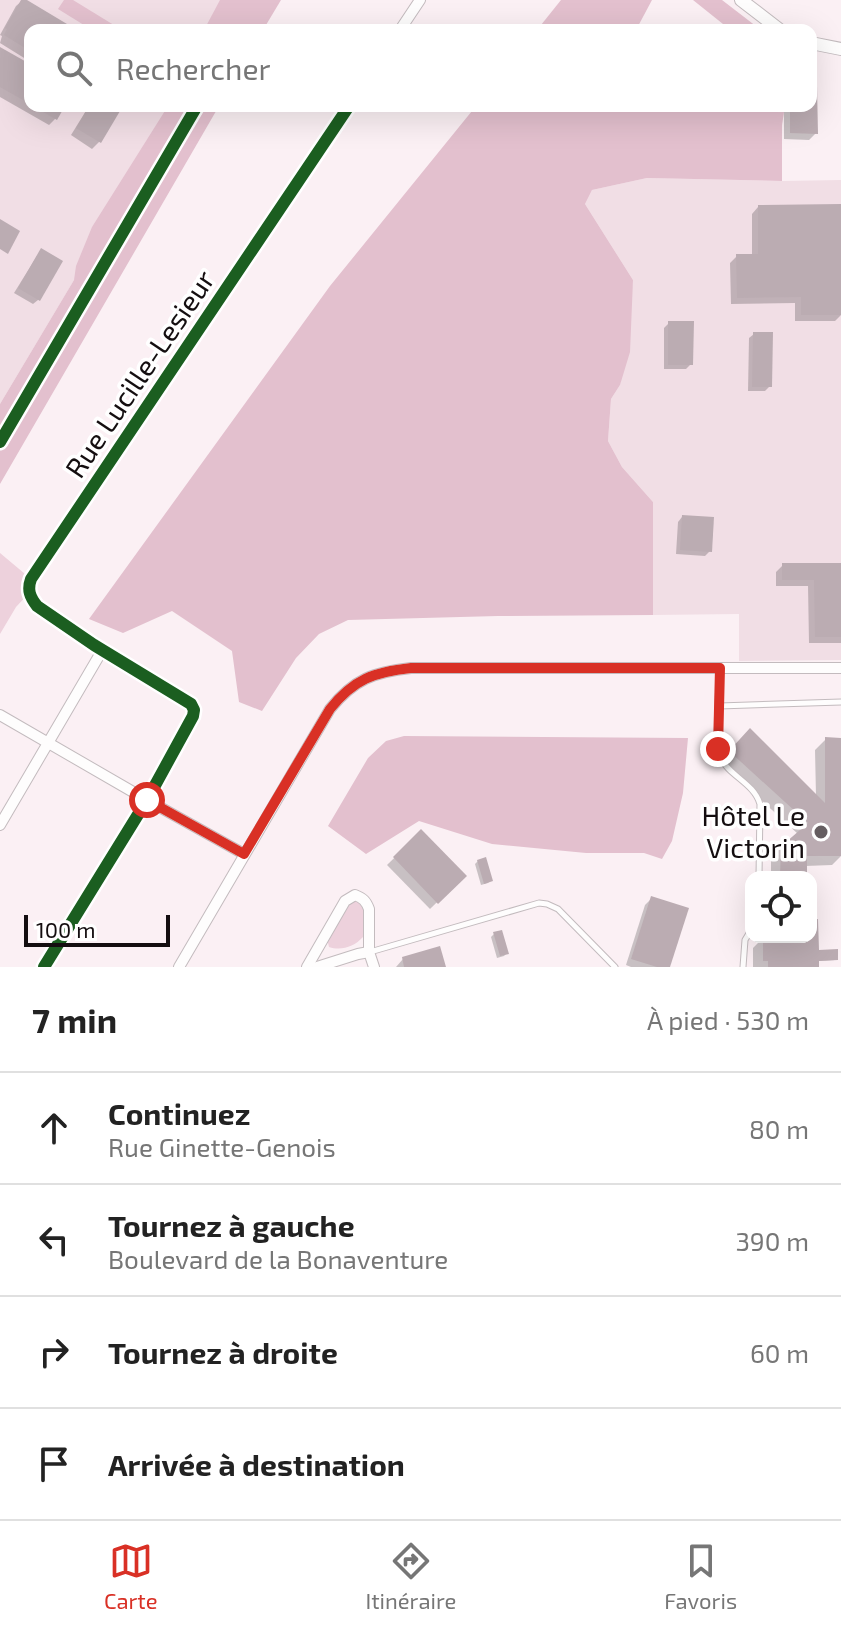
<!DOCTYPE html>
<html lang="fr">
<meta charset="utf-8">
<style>
body{margin:0;font-family:"Exo 2",sans-serif;background:#f6f6f6;color:#222}
.controls{position:absolute;right:24px;bottom:24px;display:grid;overflow:hidden;border-radius:16px;box-shadow:0 8px 32px #0002}
.controls button{width:72px;height:72px;display:grid;place-items:center;padding:0;border:0;border-bottom:2px solid #e0e0e0;background:#fff;color:#222;font:40px sans-serif}
.scale{position:absolute;left:24px;bottom:20px;width:146px;box-sizing:border-box;padding-left:8px;border:4px solid #140e10;border-top:0;font-size:22px;line-height:28px;white-space:nowrap;color:#140e10;-webkit-text-stroke:6px #fff;paint-order:stroke}
.stop{position:absolute;width:24px;height:24px;margin:-18px;border:6px solid #d93025;border-radius:50%;background:#fff}
.stop.end{background:#d93025;border-color:#fff;box-shadow:0 2px 8px #0008}
.list{margin:0;padding:0;list-style:none}
h2{display:flex;justify-content:space-between;align-items:center;height:104px;margin:0;padding:0 32px;font-size:34px}
h2 small{font-size:26px;font-weight:400;color:#767676}
.list li{display:grid;grid-template-columns:52px 1fr auto;gap:24px;align-items:center;box-sizing:border-box;height:112px;padding:0 32px;border-top:2px solid #e0e0e0}
.list b{display:block;font-size:30px;white-space:nowrap}
.list p{margin:0;font-size:26px;white-space:nowrap;color:#767676}
.list em{font-size:26px;font-style:normal;color:#767676}
.icon{flex:none;width:44px;height:44px;fill:none;stroke:currentColor;stroke-width:2;stroke-linecap:round;stroke-linejoin:round}
.map{position:relative;flex:none;width:841px;height:967px;overflow:hidden}
.search{position:absolute;background:#fff;box-shadow:0 8px 32px #0002;left:24px;right:24px;top:24px;height:88px;display:flex;align-items:center;gap:20px;box-sizing:border-box;padding:0 28px;border-radius:16px;color:#767676;font-size:30px}
.sheet{height:552px;background:#fff}
nav{display:flex;justify-content:space-around;align-items:center;box-sizing:border-box;height:112px;border-top:2px solid #e0e0e0;background:#fff;font-size:22px;color:#767676}
nav a{display:grid;justify-items:center;gap:4px}
nav .on{color:#d93025}
.map>svg:first-child{display:block}
.built{fill:#f1dee5}
.green{fill:#edd1dc}
.forest{fill:#e3c0ce}
.shadow{fill:#0003}
.building{fill:#bbacb2}
.lines{fill:none;stroke-linecap:round;stroke-linejoin:round}
.service-casing{stroke:#c3bbbe;stroke-width:7}
.minor-casing{stroke:#c3bbbe;stroke-width:12}
.tertiary-casing{stroke:#c3bbbe;stroke-width:14}
.service{stroke:#fefdfd;stroke-width:5}
.minor{stroke:#fefdfd;stroke-width:10}
.tertiary{stroke:#fefdfd;stroke-width:12}
.cycleway-casing{stroke:#fff;stroke-width:17}
.cycleway{stroke:#1b5e20;stroke-width:12}
.route{stroke:#d93025;stroke-width:10}
.poi-dot{fill:#655d60;stroke:#fff;stroke-width:3}
.labels{text-anchor:middle;stroke-width:7;stroke-linejoin:round;paint-order:stroke}
.street-label{font-size:28px;fill:#140e10;stroke:#fff}
.poi-label{font-size:28px;fill:#140e10;stroke:#fff;text-anchor:end}
</style>
<div class="map">
<svg width="841" height="967" viewBox="0 0 841 967">
<rect width="100%" height="100%" fill="#fbf0f4"/>
<!-- built -->
<g class="built">
<polygon points="0,0 242,0 224,30 30,30 30,106 178,106 0,404"/>
<polygon points="647,178 782,181 841,180 841,660 739,661 739,614 653,615 653,502 622,467 608,441 611,399 620,385 633,280 585,204 592,190"/>
</g>
<!-- green -->
<g class="green">
<polygon points="0,553 31,579 29,593 16,607 0,634"/>
<path d="M 352,900 L 357,900 C 369,910 365,923 363,937 C 354,947 341,951 329,947 L 327,939 L 346,905 Z"/>
</g>
<!-- forest -->
<g class="forest">
<polygon points="64,0 73,0 122,30 92,30 58,9"/>
<polygon points="220,0 281,0 263,30 204,30"/>
<polygon points="561,0 652,0 636,30 537,30"/>
<polygon points="693,0 722,0 761,30 719,30 723,24"/>
<polygon points="168,106 219,106 0,484 0,404 74,280 76,266 92,227"/>
<polygon points="476,106 785,106 782,125 782,181 647,178 592,190 585,204 633,280 630,352 620,385 611,399 608,441 622,467 653,502 653,615 498,616 348,620 319,634 296,658 262,711 239,702 232,651 172,611 123,633 89,619 330,286"/>
<polygon points="404,736 688,738 683,793 672,841 662,859 644,853 586,853 492,844 419,821 366,854 328,826 368,758 386,741"/>
</g>
<!-- shadow -->
<g class="shadow">
<polygon points="23,0 73,30 30,30 30,106 63,106 55,119 49,125 0,97 0,49 27,64 29,61 0,43 2,36 0,35 16,6"/>
<polygon points="811,88 816,133 809,140 784,139 784,106 811,106"/>
<polygon points="89,106 121,106 99,142 92,149 71,135"/>
<polygon points="841,206 841,315 835,321 795,321 795,303 731,304 730,263 737,256 752,256 752,214 758,207"/>
<polygon points="37,256 38,300 33,304 14,293"/>
<polygon points="669,323 691,364 686,369 664,369 664,328"/>
<polygon points="754,334 770,386 765,391 748,391 749,338"/>
<polygon points="682,517 710,551 705,556 676,554 678,522"/>
<polygon points="783,565 841,565 841,643 809,643 808,586 776,586 776,572"/>
<polygon points="826,739 841,740 841,856 832,865 805,866 805,877 771,877 771,856 782,845 786,845 798,834 720,762 740,741 816,796 815,750"/>
<polygon points="421,832 464,876 430,909 387,865"/>
<polygon points="478,861 491,880 488,883 481,885 475,864"/>
<polygon points="652,898 668,967 631,967 626,965 645,905"/>
<polygon points="811,922 817,952 835,960 817,961 817,967 753,967 753,948 761,940 761,937 811,937"/>
<polygon points="494,934 507,953 504,956 497,958 491,937"/>
<polygon points="403,959 444,967 396,967"/>
</g>
<!-- building -->
<g class="building">
<polygon points="21,0 27,0 77,30 30,30 30,51 4,35 7,29 5,28"/>
<polygon points="0,47 30,64 30,104 0,87"/>
<polygon points="811,86 817,86 818,134 790,133 790,106 811,106"/>
<polygon points="33,106 65,106 57,120"/>
<polygon points="89,106 123,106 101,143 76,128"/>
<polygon points="841,204 841,315 801,315 801,297 737,298 736,254 758,254 758,205"/>
<polygon points="0,219 20,231 8,254 0,249"/>
<polygon points="41,248 63,261 40,301 18,288"/>
<polygon points="668,321 694,321 693,365 668,365"/>
<polygon points="753,332 773,332 772,387 752,387"/>
<polygon points="682,515 714,517 712,552 680,550"/>
<polygon points="782,563 841,563 841,637 815,637 814,580 782,580"/>
<polygon points="750,728 825,803 825,737 841,738 841,856 807,856 807,877 780,877 781,843 785,843 808,823 729,751"/>
<polygon points="421,829 467,876 438,904 393,857"/>
<polygon points="486,857 493,881 484,884 477,860"/>
<polygon points="651,896 689,908 670,967 657,967 631,959"/>
<polygon points="818,919 819,950 838,949 838,960 819,961 819,967 768,967 768,961 763,961 763,937 811,937 811,920"/>
<polygon points="502,930 509,954 500,956 493,932"/>
<polygon points="440,946 446,967 404,967 402,957"/>
</g>
<g class="lines">
<defs>
<g id="service">
<path d="M 720,669 C 719,686 714,745 720,757 C 729,776 754,783 760,804 L 759,877"/>
<polyline points="719,706 841,702"/>
<polyline points="370,952 539,903 547,904 558,909 615,967"/>
<polyline points="743,967 745,940 751,930"/>
</g>
<g id="minor">
<polyline points="400,30 420,0"/>
<polyline points="0,715 147,800 244,854"/>
<polyline points="0,825 103,649"/>
<path d="M 44,967 L 147,800 L 193,716 L 194,710 L 191,704 L 94,645 L 37,606 C 30,597 27,590 31,579 L 349,106"/>
<path d="M 179,967 L 330,709 C 354,679 374,672 411,668 L 841,668"/>
<path d="M 307,967 L 345,901 L 355,895 C 363,898 366,901 369,909 L 369,952 L 374,967"/>
<polyline points="317,967 358,954 369,952"/>
</g>
<g id="tertiary">
<polyline points="741,0 780,30"/>
<polyline points="811,43 841,49"/>
</g>
</defs>
<!-- service casing -->
<use href="#service" class="service-casing"/>
<!-- minor casing -->
<use href="#minor" class="minor-casing"/>
<!-- tertiary casing -->
<use href="#tertiary" class="tertiary-casing"/>
<!-- service -->
<use href="#service" class="service"/>
<!-- minor -->
<use href="#minor" class="minor"/>
<!-- tertiary -->
<use href="#tertiary" class="tertiary"/>
<defs>
<g id="cycleway">
<polyline points="0,442 197,106"/>
<path d="M 44,967 L 147,800 L 193,716 L 194,710 L 191,704 L 94,645 L 37,606 C 30,597 27,590 31,579 L 349,106"/>
</g>
</defs>
<!-- cycleway casing -->
<use href="#cycleway" class="cycleway-casing"/>
<!-- cycleway -->
<use href="#cycleway" class="cycleway"/>
</g>
<g class="lines">
<!-- route -->
<path class="route" d="M 147,800 L 244,854 L 330,709 C 354,679 374,672 411,668 L 720,668 L 718,749"/>
</g>
<!-- markers -->
<circle class="poi-dot" cx="821" cy="832" r="8"/>
<g class="labels">
<!-- street labels -->
<g class="street-label">
<text transform="translate(140 374) rotate(-56)" y="10">Rue Lucille-Lesieur</text>
</g>
<!-- poi labels -->
<g class="poi-label">
<text x="805" y="826">Hôtel Le<tspan x="805" dy="32">Victorin</tspan></text>
</g>
</g>
</svg>
<div class="controls">
<button><svg class="icon" aria-label="locate" viewBox="0 0 24 24"><circle cx="12" cy="12" r="6"/><path d="M12 2v4M12 18v4M2 12h4M18 12h4"/></svg></button>
</div>
<div class="scale">100 m</div>
<div class="stop" style="left:147px;top:800px"></div>
<div class="stop end" style="left:718px;top:749px"></div>
<div class="search"><svg class="icon" aria-label="search" viewBox="0 0 24 24"><circle cx="10" cy="10" r="6"/><path d="M15 15l6 6"/></svg>Rechercher</div>
</div>
<section class="sheet">
<h2>7 min<small>À pied · 530 m</small></h2>
<ul class="list">
<li><svg class="icon" aria-label="ahead" viewBox="0 0 24 24"><path d="M12 20V5M6 11l6-6 6 6"/></svg><div><b>Continuez</b><p>Rue Ginette-Genois</p></div><em>80 m</em></li>
<li><svg class="icon" aria-label="left" viewBox="0 0 24 24"><path d="M17 20v-9H6M10 6l-5 5 5 5"/></svg><div><b>Tournez à gauche</b><p>Boulevard de la Bonaventure</p></div><em>390 m</em></li>
<li><svg class="icon" aria-label="right" viewBox="0 0 24 24"><path d="M7 20v-9h11M14 6l5 5-5 5"/></svg><div><b>Tournez à droite</b></div><em>60 m</em></li>
<li><svg class="icon" aria-label="arrive" viewBox="0 0 24 24"><path d="M6 21V4h12l-3 4 3 4H6"/></svg><div><b>Arrivée à destination</b></div></li>
</ul>
</section>
<nav>
<a class="on"><svg class="icon" aria-label="map" viewBox="0 0 24 24"><path d="M3 6l6-2 6 2 6-2v14l-6 2-6-2-6 2zM9 4v14M15 6v14"/></svg>Carte</a>
<a><svg class="icon" aria-label="directions" viewBox="0 0 24 24"><path d="M12 3l9 9-9 9-9-9zM9 14v-3h6M13 9l2 2-2 2"/></svg>Itinéraire</a>
<a><svg class="icon" aria-label="saved" viewBox="0 0 24 24"><path d="M7 4h10v16l-5-4-5 4z"/></svg>Favoris</a>
</nav>
